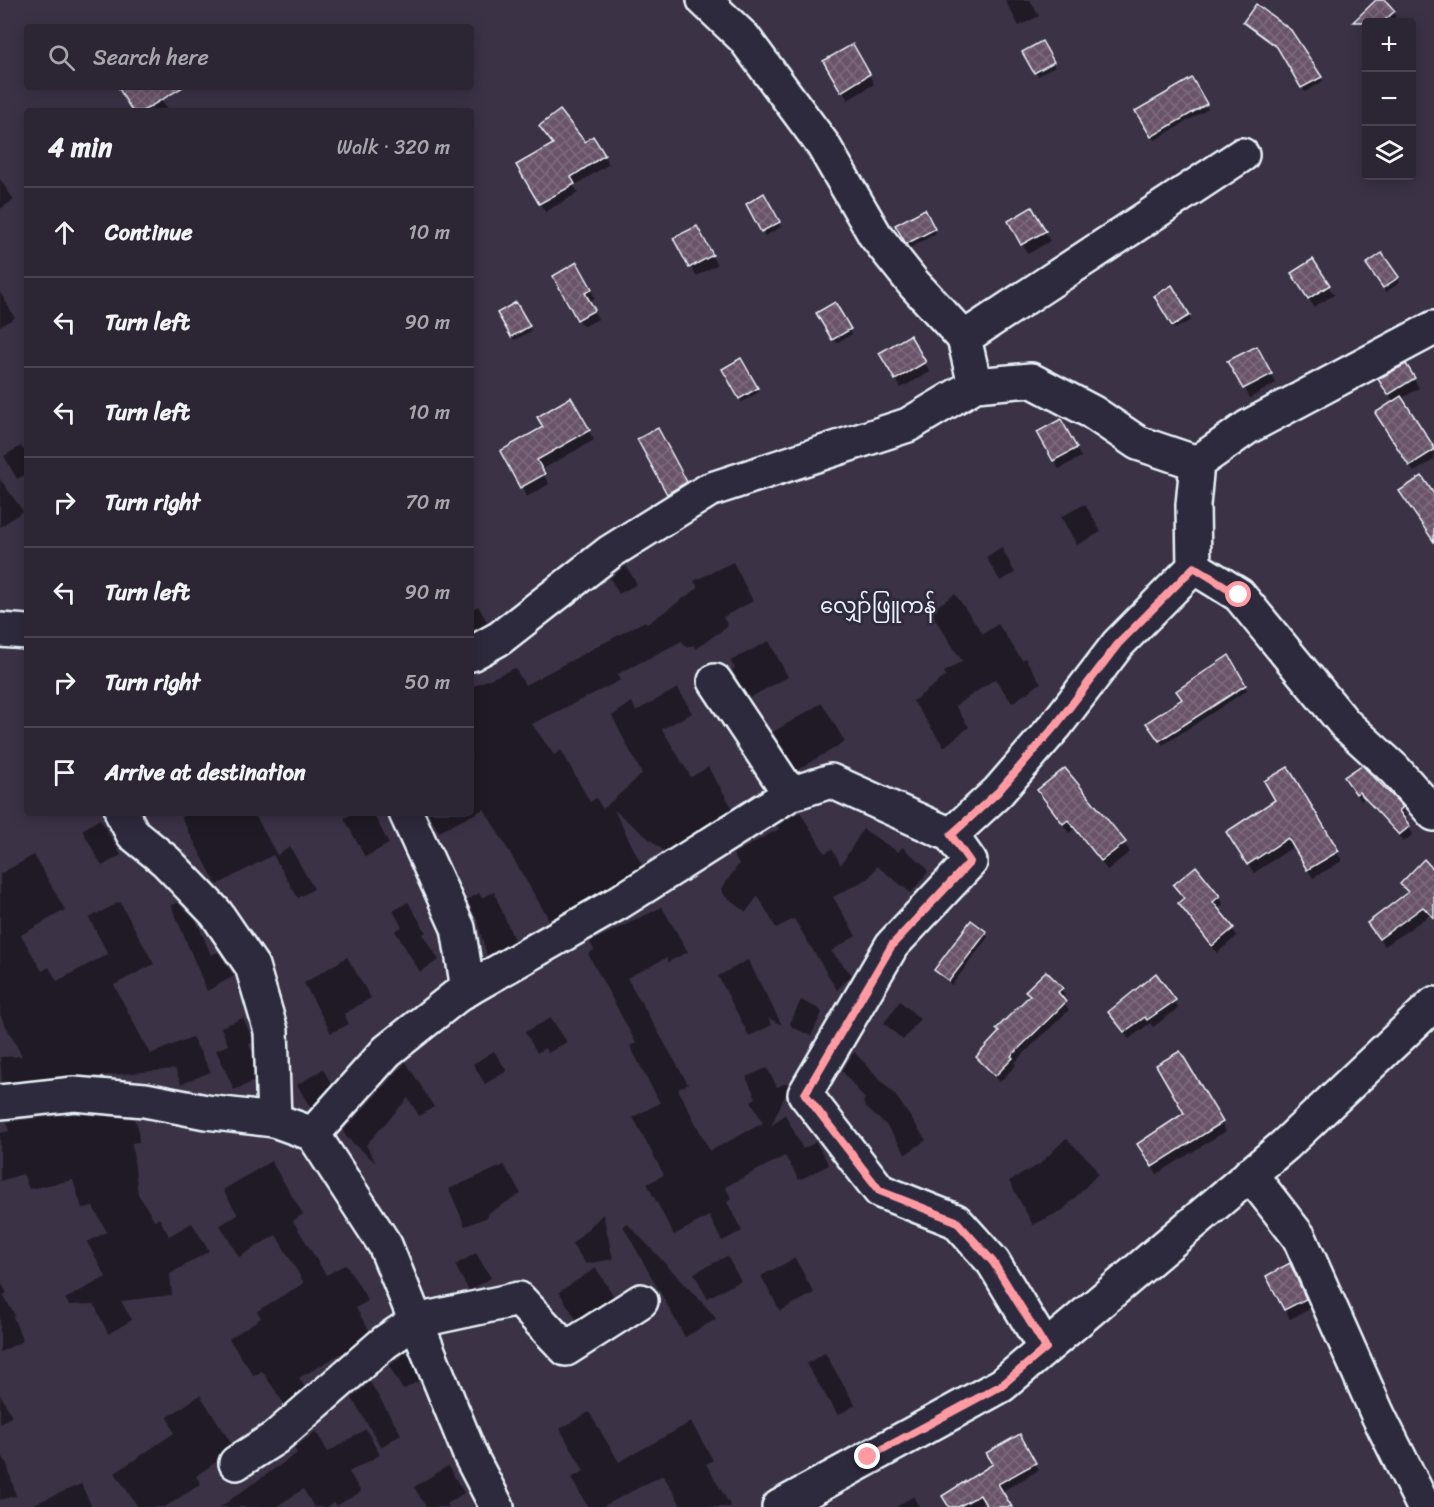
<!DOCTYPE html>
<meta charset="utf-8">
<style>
body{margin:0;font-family:Sriracha,"Noto Sans Myanmar",sans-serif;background:#383240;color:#f1f3f6}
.controls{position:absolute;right:18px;top:18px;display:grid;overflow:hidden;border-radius:6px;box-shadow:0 3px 15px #0003}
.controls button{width:54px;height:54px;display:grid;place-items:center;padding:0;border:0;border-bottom:2px solid #48434f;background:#2c2634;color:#f1f3f6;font:30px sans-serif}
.stop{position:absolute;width:18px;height:18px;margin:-14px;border:4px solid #ff9aa2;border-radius:50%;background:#fff}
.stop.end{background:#ff9aa2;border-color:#fff;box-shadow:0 2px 6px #0008}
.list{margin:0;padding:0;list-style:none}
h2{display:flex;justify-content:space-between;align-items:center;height:78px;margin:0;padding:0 24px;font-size:26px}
h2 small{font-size:20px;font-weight:400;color:#a6a5ac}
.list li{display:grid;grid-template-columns:39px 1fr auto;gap:18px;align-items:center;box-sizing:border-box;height:90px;padding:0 24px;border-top:2px solid #48434f}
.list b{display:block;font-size:22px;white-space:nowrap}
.list em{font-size:20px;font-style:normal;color:#a6a5ac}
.icon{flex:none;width:33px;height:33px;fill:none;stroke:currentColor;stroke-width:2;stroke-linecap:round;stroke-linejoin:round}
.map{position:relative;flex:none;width:1434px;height:1507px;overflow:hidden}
.search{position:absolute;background:#2c2634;box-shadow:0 3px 15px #0003;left:24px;top:24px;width:450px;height:66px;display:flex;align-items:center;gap:15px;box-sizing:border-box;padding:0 21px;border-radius:6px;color:#a6a5ac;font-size:22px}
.panel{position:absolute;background:#2c2634;box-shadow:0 3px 15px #0003;left:24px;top:108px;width:450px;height:708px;border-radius:6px}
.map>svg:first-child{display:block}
.shadow{fill:#0007}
.building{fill:url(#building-cross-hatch);stroke:#e8f1f8;stroke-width:1.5}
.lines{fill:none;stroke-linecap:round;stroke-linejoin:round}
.minor-casing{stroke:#e8f1f8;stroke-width:38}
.minor{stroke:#2f2a3d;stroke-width:33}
.route{stroke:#ff9aa2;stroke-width:8}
.labels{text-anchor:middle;stroke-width:6;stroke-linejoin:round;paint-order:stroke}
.quarter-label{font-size:21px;fill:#e8f1f8;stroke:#2f2a3d}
</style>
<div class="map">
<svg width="1434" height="1507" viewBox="0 0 1434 1507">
<defs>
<pattern id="building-cross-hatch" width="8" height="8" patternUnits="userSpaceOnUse" patternTransform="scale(1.5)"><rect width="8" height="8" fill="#695368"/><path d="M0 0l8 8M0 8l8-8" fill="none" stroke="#7e6c7e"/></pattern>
</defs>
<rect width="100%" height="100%" fill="#3b3246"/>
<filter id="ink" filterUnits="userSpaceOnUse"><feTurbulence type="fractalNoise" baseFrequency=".0167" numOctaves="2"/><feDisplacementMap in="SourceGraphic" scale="12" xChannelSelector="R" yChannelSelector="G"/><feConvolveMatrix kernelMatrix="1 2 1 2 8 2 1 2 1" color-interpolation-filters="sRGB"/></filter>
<g filter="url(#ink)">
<!-- shadow -->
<g class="shadow">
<polygon points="1005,0 1030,0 1039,16 1019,26"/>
<polygon points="1378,0 1383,0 1396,16 1390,22 1366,22 1366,30 1362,23 1362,16"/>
<polygon points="1245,22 1311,61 1323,81 1305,92 1282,51"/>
<polygon points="1041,43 1055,66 1038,76 1024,53"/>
<polygon points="852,46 874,84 848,100 825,62"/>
<polygon points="1191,80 1208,109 1155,140 1137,112"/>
<polygon points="120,87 154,87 167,109 134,111"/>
<polygon points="593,138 609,164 574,186 578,193 545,212 519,166"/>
<polygon points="0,179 14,200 0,209"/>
<polygon points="763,195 781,227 765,236 748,204"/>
<polygon points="1032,209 1050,241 1028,254 1010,222"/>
<polygon points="924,211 936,233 910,248 897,226"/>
<polygon points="696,228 717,265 696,276 691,267"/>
<polygon points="1382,255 1400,282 1386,292 1368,264"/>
<polygon points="577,264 595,298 589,301 598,319 583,327 555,276"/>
<polygon points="1299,283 1328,286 1334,295 1314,307"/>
<polygon points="1172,287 1191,320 1175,329 1156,296"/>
<polygon points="0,292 15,318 0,326"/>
<polygon points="515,304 531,331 514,340 499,314"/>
<polygon points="834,304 852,334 836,343 818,313"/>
<polygon points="910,337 930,372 901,388 881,353"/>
<polygon points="1256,348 1276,383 1250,398 1229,362"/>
<polygon points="741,360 759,392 742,402 724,370"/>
<polygon points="1406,366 1419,388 1401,399 1434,449 1434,460 1414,472 1381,421 1394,403 1380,380"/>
<polygon points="572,402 594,440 541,470 549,484 527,497 502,452 545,428"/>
<polygon points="1060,421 1081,457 1059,469 1039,433"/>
<polygon points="657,430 688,487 671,497 639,440"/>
<polygon points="21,446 23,450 27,447 27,474 17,479 4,456"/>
<polygon points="0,479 23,511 0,527"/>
<polygon points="1085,504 1101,532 1077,545 1061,517"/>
<polygon points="1002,548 1015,573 1000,581 986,557"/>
<polygon points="733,562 753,601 723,617 728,626 696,649 693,645 687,648 682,641 618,674 621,680 532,724 554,755 561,750 590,802 596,798 603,809 642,774 612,716 632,702 636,711 678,688 692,713 662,729 691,777 708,767 736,814 670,856 614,810 645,871 554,928 484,809 439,832 428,813 471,813 471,687 515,668 525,685 645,621 647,624 698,588 694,581"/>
<polygon points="626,566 637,584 619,594 610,578"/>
<polygon points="955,594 983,634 998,624 1022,660 1025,658 1041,683 1012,703 995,679 955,706 969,727 944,747 913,701 946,676 944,672 962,661 930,611"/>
<polygon points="478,606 490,627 471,638 471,610"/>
<polygon points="769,641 788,677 749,698 732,670 735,668 730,661"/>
<polygon points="1228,657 1247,690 1163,745 1151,727"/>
<polygon points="822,703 845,742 797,770 773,732"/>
<polygon points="1288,769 1342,861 1313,878 1294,846 1254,873 1233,841 1277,801"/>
<polygon points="1350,785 1402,808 1406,816 1403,819 1413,834 1404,842 1364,798 1361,801"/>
<polygon points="1039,791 1124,843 1130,852 1107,870 1075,828 1069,833"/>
<polygon points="800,812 825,853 832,849 841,865 863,829 898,852 902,847 924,865 928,872 911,893 877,866 869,878 833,897 856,936 831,951 852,975 837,990 794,919 776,928 758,896 746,912 725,896 721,889 739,864 733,854 779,829 777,826"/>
<polygon points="188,813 203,813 204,816 209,813 254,813 277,855 290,847 314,889 298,898 273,855 217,885 181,817"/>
<polygon points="354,813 373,813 389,844 365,857 344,818"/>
<polygon points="100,819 121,855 102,866 82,830"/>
<polygon points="34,855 65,910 21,935 42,971 49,967 57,981 108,954 89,918 120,902 154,964 114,985 150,1054 192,1037 211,1072 181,1084 175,1069 2,1085 0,1057 22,1056 0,1015 0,874"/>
<polygon points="1434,872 1434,912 1385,946 1373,931 1408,893 1402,884"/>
<polygon points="494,892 517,947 489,963 477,920 467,900 479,893 482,898"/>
<polygon points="1219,896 1223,904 1217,910 1237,936 1217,953 1180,903"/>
<polygon points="408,902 426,932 423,934 439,960 420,972 395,931 402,927 393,911"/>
<polygon points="178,903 197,922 211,955 218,952 234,976 207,991 171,905"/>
<polygon points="662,907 688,952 668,962 666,958 627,978 688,1084 678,1089 710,1151 763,1123 751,1101 756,1098 746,1077 767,1068 777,1087 786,1083 789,1087 771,1126 785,1114 803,1149 816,1142 829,1165 799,1180 785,1156 725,1187 732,1199 727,1202 742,1231 722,1241 709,1216 674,1235 647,1184 664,1175 633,1117 660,1103 630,1046 636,1043 588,954 594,950 590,942"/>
<polygon points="986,933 988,937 952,985 938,974 935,970"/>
<polygon points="347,957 371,998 344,1014 349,1024 331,1033 304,983"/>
<polygon points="748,960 782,1025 768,1018 772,1025 749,1036 718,976"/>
<polygon points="1155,975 1179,1008 1153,1027 1150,1023 1129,1039 1115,1020 1132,997 1130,994"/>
<polygon points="1061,989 1065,995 1062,999 1069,1010 1014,1063 1016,1065 1000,1082 977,1058 1030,996 1027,991"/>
<polygon points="801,1000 819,1009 822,1013 811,1036 792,1027 790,1023"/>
<polygon points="900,1001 920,1019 903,1040 884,1023"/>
<polygon points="243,1018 254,1042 249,1044 256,1060 257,1080 234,1090 216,1050 228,1045 221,1027"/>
<polygon points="551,1018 567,1042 548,1053 545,1048 537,1053 525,1032"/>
<polygon points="494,1051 507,1071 485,1084 473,1064"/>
<polygon points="854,1052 896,1096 926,1140 906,1154 886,1125 865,1107 863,1102 865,1099 842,1071"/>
<polygon points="1180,1053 1226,1131 1157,1174 1144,1153 1186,1114"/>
<polygon points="406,1062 434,1107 419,1116 408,1098 366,1145 376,1163 347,1138 343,1131"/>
<polygon points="323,1069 337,1094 318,1115 310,1107 297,1085"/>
<polygon points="74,1114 134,1119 138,1127 139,1142 132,1143 138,1194 155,1221 159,1218 169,1236 192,1223 209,1251 170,1274 172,1295 121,1301 132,1320 108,1334 94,1304 69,1305 65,1299 106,1277 87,1242 107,1232 93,1207 82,1208 73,1180 29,1189 23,1174 0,1181 0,1133 9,1131 7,1122"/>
<polygon points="1066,1138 1093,1164 1098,1174 1063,1210 1033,1225 1009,1181 1040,1164"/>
<polygon points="271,1161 303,1214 293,1221 326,1275 346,1264 364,1294 368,1301 356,1308 373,1337 344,1356 342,1353 299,1378 309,1394 289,1411 262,1371 254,1376 229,1339 261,1318 257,1311 304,1283 276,1235 239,1257 220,1225 238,1215 223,1190"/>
<polygon points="504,1165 521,1194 487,1214 488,1217 465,1226 449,1189"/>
<polygon points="603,1214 613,1259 586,1264 572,1244"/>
<polygon points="627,1223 712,1313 716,1319 685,1337 623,1226"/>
<polygon points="476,1253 491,1278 469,1291 455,1265"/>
<polygon points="727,1256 741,1281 707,1298 694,1273"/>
<polygon points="795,1258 814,1293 780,1311 761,1276"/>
<polygon points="596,1268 618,1303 581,1327 559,1292"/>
<polygon points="1295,1274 1310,1309 1290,1319 1268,1277"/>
<polygon points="0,1281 7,1293 3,1295 15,1315 13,1317 23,1341 0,1352"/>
<polygon points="407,1352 420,1380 403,1390 389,1366"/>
<polygon points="825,1353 855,1405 838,1415 806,1364"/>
<polygon points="370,1382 401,1434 381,1447 352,1398"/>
<polygon points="0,1394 12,1416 0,1424"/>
<polygon points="200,1395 235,1449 196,1476 201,1484 165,1507 138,1507 115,1473 174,1433 168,1417"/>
<polygon points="589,1412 619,1462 691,1422 713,1460 706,1464 731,1507 682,1507 663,1475 602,1507 588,1507 571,1478 584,1471 560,1429"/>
<polygon points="366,1429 380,1455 349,1472 361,1492 336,1506 334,1503 328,1507 314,1507 303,1489 276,1507 220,1507 297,1453 294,1448 316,1431 328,1452"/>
<polygon points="1020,1436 1039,1470 1001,1492 1010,1507 989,1507 985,1501 974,1507 950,1507 995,1465"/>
<polygon points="0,1452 7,1464 16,1496 0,1500"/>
<polygon points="448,1466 464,1493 447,1504 449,1507 426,1507 414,1487"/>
<polygon points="81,1484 92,1507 27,1507"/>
<polygon points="914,1496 920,1507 896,1507"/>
</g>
<!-- building -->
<g class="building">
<polygon points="1376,0 1385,0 1395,11 1383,22 1353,22"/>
<polygon points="1256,4 1291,30 1322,77 1301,88 1277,47 1243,22"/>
<polygon points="1042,41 1054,62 1034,73 1022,52"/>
<polygon points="853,44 870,74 841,92 823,61"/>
<polygon points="1192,78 1207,104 1151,137 1135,111"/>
<polygon points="118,87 183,87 143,111 132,111"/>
<polygon points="560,110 585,142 593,136 605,155 571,177 575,184 539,204 516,165 553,144 539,126"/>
<polygon points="764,193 780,222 761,232 746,204"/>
<polygon points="1032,207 1046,231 1021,245 1008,221"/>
<polygon points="925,209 935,229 906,244 895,225"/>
<polygon points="697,226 713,255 689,268 673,238"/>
<polygon points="1382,253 1399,277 1383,288 1366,264"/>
<polygon points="1313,259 1330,285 1308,299 1291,273"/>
<polygon points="577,262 592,289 585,293 595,310 577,320 553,276"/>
<polygon points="1172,285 1190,315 1172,326 1154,296"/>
<polygon points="516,302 530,326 511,337 497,313"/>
<polygon points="835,302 851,329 832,340 816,313"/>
<polygon points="910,335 926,362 895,380 879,353"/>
<polygon points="1257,346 1272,374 1243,389 1227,361"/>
<polygon points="741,358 758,388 739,399 722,369"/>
<polygon points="1406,364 1415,378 1388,395 1378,379"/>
<polygon points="1401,396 1434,447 1434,450 1409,466 1375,413"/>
<polygon points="571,397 590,430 537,460 545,474 520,488 500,451 543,427 537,417"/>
<polygon points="1061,419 1077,448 1053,461 1037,432"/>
<polygon points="658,428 687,482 667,494 637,439"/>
<polygon points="1422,476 1434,494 1434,542 1399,491"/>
<polygon points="1229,655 1246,685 1159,741 1146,723 1182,699 1176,691"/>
<polygon points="1362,765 1403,807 1399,811 1410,826 1399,835 1359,792 1356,794 1344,777"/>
<polygon points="1288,767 1339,851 1307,870 1288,838 1247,865 1226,832 1275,800 1264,781"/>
<polygon points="1065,768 1126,842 1101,861 1068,820 1063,824 1037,790"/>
<polygon points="1424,859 1434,870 1434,918 1423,907 1379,939 1367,923 1408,892 1400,884"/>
<polygon points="1196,866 1220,896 1213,902 1234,928 1212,946 1178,903 1184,898 1173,885"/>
<polygon points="971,920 987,932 949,981 934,970"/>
<polygon points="1046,971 1063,988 1058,992 1066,1002 1011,1056 1013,1058 995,1076 976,1057 999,1032 996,1029 1030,995 1025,991"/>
<polygon points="1156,973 1176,1000 1147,1020 1145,1017 1124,1032 1108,1012"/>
<polygon points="1180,1051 1223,1122 1152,1167 1137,1144 1184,1113 1156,1065"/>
<polygon points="1290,1263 1306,1299 1284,1310 1266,1276"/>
<polygon points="1020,1434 1036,1463 998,1484 1012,1507 987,1507 980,1495 958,1507 949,1507 942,1496 993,1464 986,1453"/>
</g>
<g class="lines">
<defs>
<g id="minor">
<polyline points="704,0 744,38 823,145 875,235 914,284 964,338"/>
<polyline points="975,385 964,338 1242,155"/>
<polyline points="1194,567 1239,595 1345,724 1394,769 1434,814"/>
<polyline points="0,630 27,632"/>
<polyline points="471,654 500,638 610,552 709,490 908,425 975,385 1031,380 1092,412 1138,443 1197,463"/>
<polyline points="790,794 831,781 951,835 998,792 1056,725 1118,644 1194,567 1193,505 1197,463 1248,427 1434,328"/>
<polyline points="122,813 133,834 166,861 216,913 252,966 271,1031 274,1120"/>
<polyline points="406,813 458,928 468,989"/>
<polyline points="951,835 970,862 892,945 805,1094 880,1191 956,1221 993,1262 1045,1348"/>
<polyline points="0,1102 74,1094 145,1100 206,1112 274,1120 313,1134 385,1245 471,1457 497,1507"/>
<polyline points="313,1134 387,1051 459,994 618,903 790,794 715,681"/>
<polyline points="1250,1174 1299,1237 1378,1415 1424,1507"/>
<polyline points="236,1463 275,1438 385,1342 416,1321 519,1299 566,1349 641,1301"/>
<polyline points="779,1507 1002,1385 1285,1145 1434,1004"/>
</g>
</defs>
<!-- minor casing -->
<use href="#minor" class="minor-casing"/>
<!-- minor -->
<use href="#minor" class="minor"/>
</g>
</g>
<g class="lines" filter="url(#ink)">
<!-- route -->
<polyline class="route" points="868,1457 1002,1385 1046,1348 993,1262 956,1221 880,1191 805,1094 892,945 970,862 951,835 998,792 1056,725 1118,644 1194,567 1239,595"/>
</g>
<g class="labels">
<!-- quarter labels -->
<g class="quarter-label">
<text x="878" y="613">လျှော်ဖြူကန်</text>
</g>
</g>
</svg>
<div class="controls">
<button>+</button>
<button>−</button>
<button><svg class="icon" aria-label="layers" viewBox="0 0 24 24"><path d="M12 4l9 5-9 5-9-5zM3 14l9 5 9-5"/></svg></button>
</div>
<div class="stop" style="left:1239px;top:595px"></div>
<div class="stop end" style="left:868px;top:1457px"></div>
<div class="search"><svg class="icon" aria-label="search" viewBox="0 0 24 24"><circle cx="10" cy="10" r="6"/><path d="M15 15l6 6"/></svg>Search here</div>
<section class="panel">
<h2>4 min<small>Walk · 320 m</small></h2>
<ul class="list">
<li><svg class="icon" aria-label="ahead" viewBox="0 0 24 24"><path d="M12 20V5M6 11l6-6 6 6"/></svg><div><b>Continue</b></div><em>10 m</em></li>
<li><svg class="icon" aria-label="left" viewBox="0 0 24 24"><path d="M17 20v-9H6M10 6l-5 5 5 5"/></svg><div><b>Turn left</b></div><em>90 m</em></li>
<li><svg class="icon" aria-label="left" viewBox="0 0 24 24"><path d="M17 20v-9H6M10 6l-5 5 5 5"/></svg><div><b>Turn left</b></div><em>10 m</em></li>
<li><svg class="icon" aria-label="right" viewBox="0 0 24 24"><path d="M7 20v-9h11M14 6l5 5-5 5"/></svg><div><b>Turn right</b></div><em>70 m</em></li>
<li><svg class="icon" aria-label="left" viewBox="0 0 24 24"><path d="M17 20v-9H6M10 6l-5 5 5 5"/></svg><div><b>Turn left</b></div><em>90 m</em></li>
<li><svg class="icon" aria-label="right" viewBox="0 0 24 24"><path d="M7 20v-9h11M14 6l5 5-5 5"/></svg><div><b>Turn right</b></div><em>50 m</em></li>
<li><svg class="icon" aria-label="arrive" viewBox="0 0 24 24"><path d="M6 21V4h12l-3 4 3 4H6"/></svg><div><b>Arrive at destination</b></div></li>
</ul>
</section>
</div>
